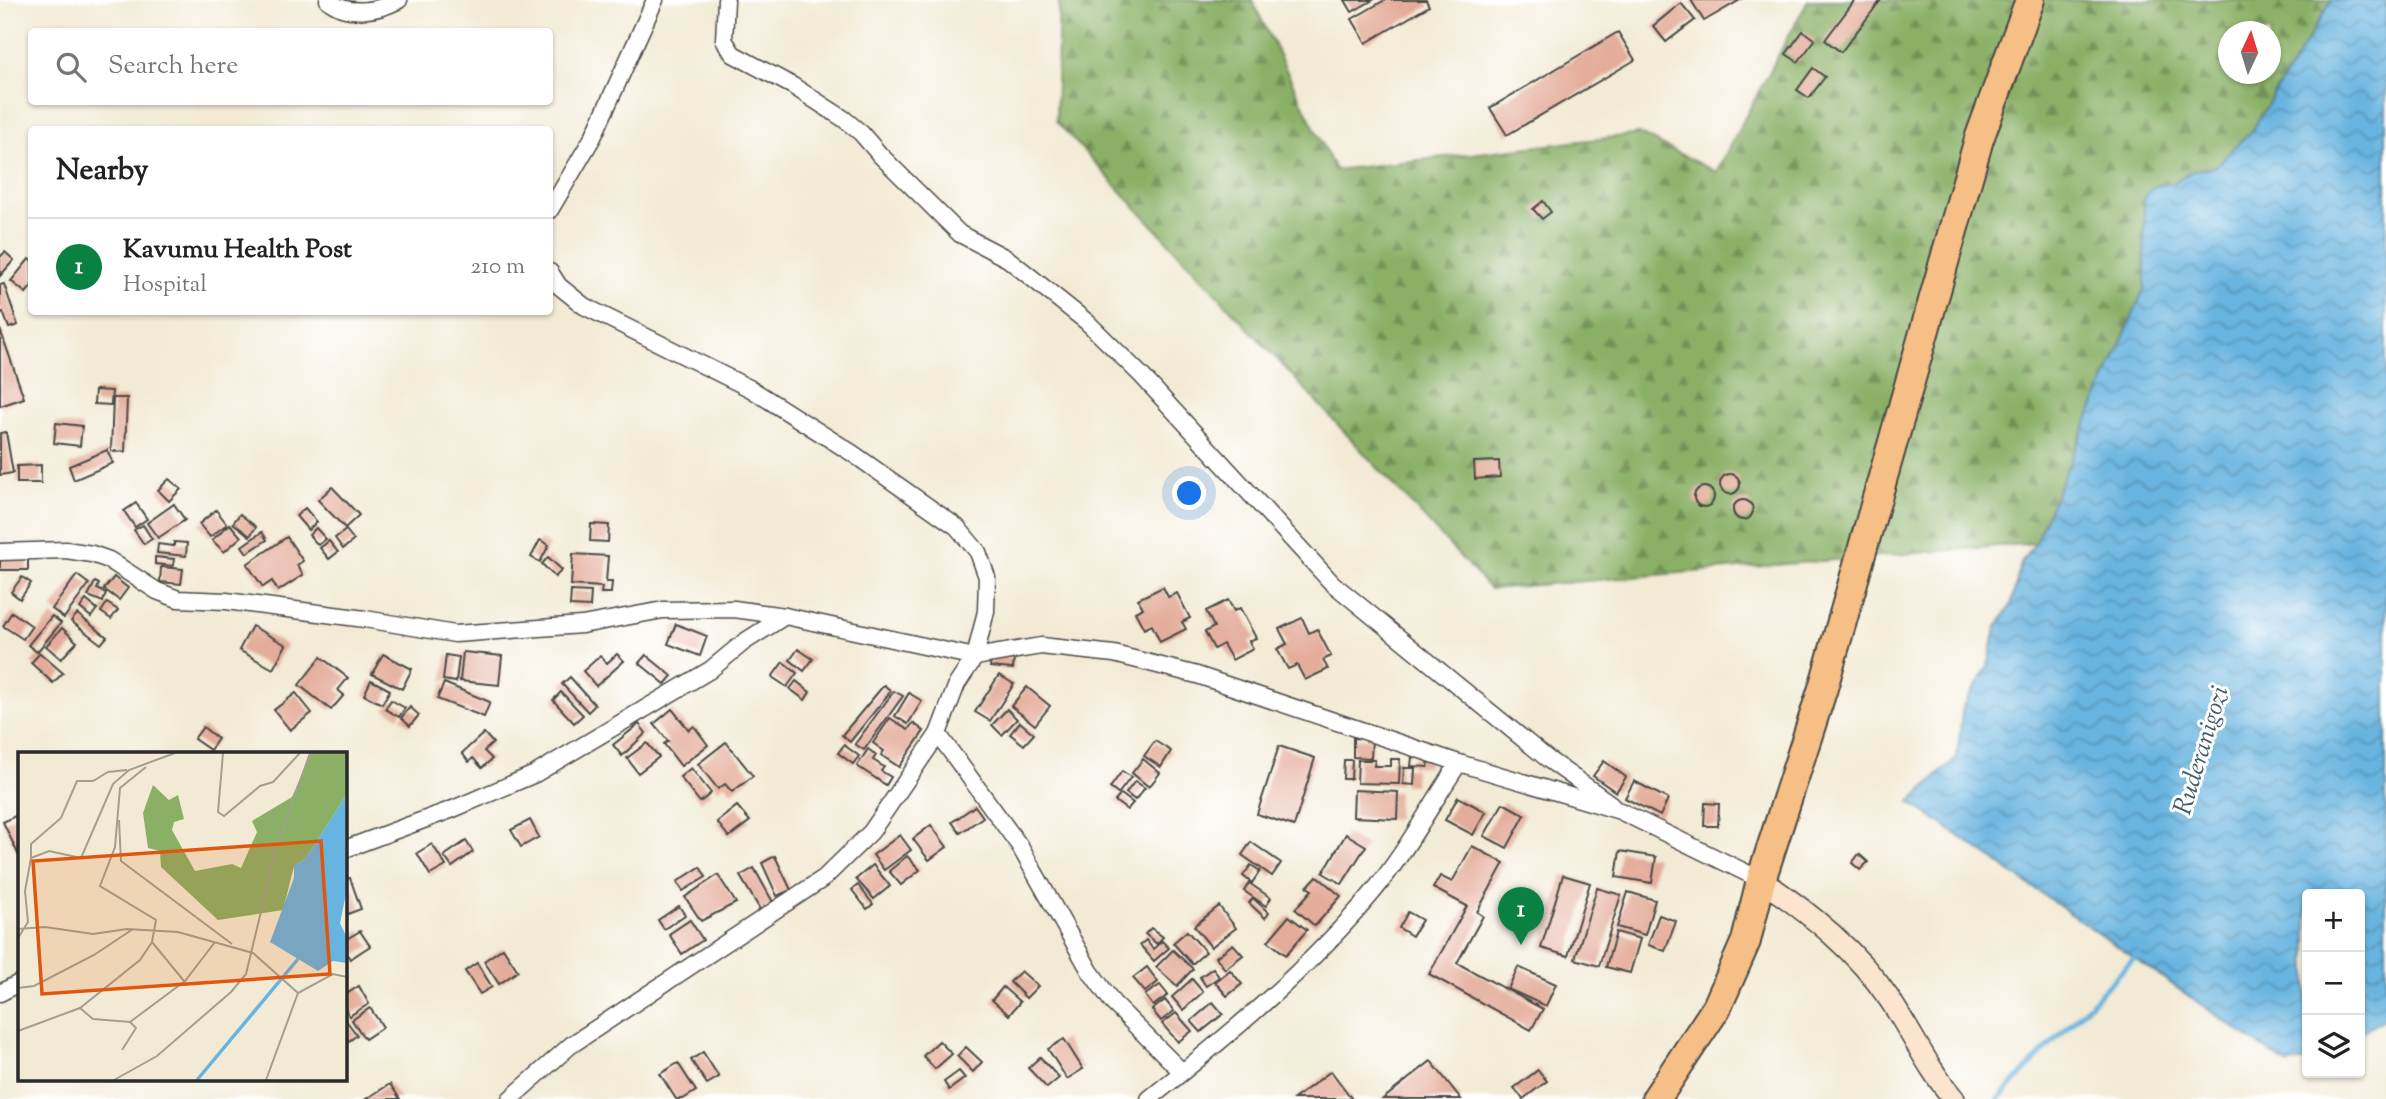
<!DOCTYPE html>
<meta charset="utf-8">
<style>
body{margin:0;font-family:"Sorts Mill Goudy",serif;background:#f6f6f6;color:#222}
.controls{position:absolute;right:21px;bottom:21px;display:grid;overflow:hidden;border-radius:7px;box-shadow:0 2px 5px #0004}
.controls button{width:63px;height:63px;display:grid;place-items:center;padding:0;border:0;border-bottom:2px solid #e0e0e0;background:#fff;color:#222;font:35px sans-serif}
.compass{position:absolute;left:2218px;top:21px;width:63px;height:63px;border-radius:50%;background:#fff;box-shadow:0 2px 5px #0004;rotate:4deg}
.you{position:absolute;left:1190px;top:494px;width:24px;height:24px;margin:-18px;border:5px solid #fff;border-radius:50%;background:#1a73e8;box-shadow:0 0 0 10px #1a73e833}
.badge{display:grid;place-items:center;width:46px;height:46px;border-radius:50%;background:#0b8043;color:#fff;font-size:23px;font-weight:700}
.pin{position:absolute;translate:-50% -58px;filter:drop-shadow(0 2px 4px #0008)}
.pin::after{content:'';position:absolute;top:37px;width:24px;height:21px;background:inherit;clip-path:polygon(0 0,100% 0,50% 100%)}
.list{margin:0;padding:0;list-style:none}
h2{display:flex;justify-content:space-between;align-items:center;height:91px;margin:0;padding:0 28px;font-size:30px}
h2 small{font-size:23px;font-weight:400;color:#767676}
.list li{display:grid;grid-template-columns:46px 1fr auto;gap:21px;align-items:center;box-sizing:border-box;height:98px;padding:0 28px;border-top:2px solid #e0e0e0}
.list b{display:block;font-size:26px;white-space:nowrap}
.list p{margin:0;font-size:23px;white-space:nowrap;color:#767676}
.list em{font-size:23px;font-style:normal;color:#767676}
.icon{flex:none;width:38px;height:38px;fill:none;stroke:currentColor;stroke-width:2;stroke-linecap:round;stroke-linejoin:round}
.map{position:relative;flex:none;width:2386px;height:1099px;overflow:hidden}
.search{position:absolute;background:#fff;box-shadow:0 2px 5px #0004;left:28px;top:28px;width:525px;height:77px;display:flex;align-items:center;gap:18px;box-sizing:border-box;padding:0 24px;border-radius:7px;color:#767676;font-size:26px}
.panel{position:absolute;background:#fff;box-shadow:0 2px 5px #0004;left:28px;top:126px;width:525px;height:189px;border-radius:7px}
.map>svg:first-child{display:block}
.forest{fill:url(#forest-firs);stroke:#5a6e48;stroke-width:2;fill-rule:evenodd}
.water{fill:url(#water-waves);stroke:#497086;stroke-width:2}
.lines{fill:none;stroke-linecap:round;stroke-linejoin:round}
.stream{stroke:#67b4e0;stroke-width:5}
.building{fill:#e4ac9a}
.street-casing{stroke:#494844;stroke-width:19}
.secondary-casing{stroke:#494844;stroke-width:24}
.highway-casing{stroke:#494844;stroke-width:32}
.street{stroke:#fff;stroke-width:16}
.secondary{stroke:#fbe5cf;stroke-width:21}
.highway{stroke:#f5bf86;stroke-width:28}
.labels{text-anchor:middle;stroke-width:6;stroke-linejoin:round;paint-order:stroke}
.water-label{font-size:26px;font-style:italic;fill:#405b6a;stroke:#fff}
.inset-river{fill:none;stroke:#67b4e0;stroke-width:3.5}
.inset-road{fill:none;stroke:#a29e90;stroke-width:2}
.view{fill:#df570e;fill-opacity:0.15;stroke:#df570e;stroke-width:3.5}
.inset-edge{fill:none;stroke:#2b2b2b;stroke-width:3.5}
</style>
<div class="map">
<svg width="2386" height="1099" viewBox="0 0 2386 1099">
<defs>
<pattern id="forest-firs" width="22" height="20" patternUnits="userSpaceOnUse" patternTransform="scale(1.75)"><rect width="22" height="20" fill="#8ab066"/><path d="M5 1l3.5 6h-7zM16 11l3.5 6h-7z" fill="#718f54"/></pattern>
<pattern id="water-waves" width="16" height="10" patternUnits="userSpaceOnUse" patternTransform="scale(1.75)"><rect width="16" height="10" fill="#67b4e0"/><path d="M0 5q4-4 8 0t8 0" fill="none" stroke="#5593b6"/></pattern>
</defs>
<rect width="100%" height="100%" fill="#fff"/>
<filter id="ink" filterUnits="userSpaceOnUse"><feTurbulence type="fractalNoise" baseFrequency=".0143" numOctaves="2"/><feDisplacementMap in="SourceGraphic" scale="14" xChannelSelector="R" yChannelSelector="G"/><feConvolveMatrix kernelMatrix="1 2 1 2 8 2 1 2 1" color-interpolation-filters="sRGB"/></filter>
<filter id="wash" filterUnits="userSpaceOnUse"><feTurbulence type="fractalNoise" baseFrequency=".00686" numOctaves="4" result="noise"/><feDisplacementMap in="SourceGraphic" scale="28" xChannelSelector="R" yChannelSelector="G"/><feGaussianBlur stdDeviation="1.57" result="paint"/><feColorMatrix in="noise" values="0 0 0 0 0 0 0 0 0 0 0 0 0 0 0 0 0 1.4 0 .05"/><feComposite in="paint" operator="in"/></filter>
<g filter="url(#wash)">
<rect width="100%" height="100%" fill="#f2ead4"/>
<!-- forest -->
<path class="forest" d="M 1059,0 L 1252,0 L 1335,170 L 1640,134 L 1716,172 L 1808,0 L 2332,0 L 2252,130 L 2216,166 L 2193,171 L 2173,183 L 2155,186 L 2144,204 L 2145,287 L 2035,543 L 1490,589 L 1056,121 ZM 2228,32 L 2270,32 L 2270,74 L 2228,74 Z"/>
<!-- water -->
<polygon class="water" points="2332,0 2386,0 2386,1018 2360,1033 2360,894 2307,894 2307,1060 2288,1065 1910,802 1957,757 1963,706 1988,667 1996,628 2011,605 2021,563 2035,543 2145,287 2144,196 2155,186 2173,183 2192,171 2216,166 2252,130"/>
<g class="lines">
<!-- stream -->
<polyline class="stream" points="1998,1099 2139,953"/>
</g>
<g id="blocks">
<!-- building -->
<g class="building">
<polygon points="1345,0 1373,0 1352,12"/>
<polygon points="1385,0 1426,0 1429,6 1366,43 1352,19"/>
<polygon points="1691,0 1740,0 1704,21"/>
<polygon points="1855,0 1881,0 1841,52 1825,40"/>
<polygon points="1681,3 1695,20 1666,42 1653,26"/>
<polygon points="1803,31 1815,40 1798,62 1786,54"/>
<polygon points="1618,32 1635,60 1507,135 1490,108"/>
<polygon points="1813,68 1825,77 1809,98 1797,90"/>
<polygon points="1543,201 1551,212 1542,219 1533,209"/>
<polygon points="5,252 14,260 0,276 0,257"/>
<polygon points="29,259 32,261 32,286 26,293 11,281"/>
<polygon points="4,284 18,325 9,328 3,312 0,313 0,285"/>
<polygon points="0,329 24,398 0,406"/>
<polygon points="95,390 112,391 111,405 94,404"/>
<polygon points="113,398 127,398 125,452 111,451"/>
<polygon points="56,423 82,426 80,446 54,443"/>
<polygon points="6,432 13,473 0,475 0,433"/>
<polygon points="107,450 113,463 74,480 69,466"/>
<polygon points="1499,461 1500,477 1475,479 1474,462"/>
<polygon points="41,465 41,483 17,483 17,466"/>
<circle cx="1730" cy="484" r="10"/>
<polygon points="169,479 181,489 169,501 158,490"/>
<circle cx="1704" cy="497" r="10"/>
<polygon points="332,487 359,515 345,528 318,500"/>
<circle cx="1743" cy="510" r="10"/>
<polygon points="136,503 147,519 135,527 124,511"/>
<polygon points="174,504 185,520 158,538 147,523"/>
<polygon points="305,508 317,522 308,530 296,516"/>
<polygon points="216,510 227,524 210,537 199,524"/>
<polygon points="240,514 256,527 250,536 233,523"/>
<polygon points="230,524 241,537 224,552 212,540"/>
<polygon points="591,524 609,525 608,542 590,541"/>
<polygon points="143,525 152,539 144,544 134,530"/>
<polygon points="316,528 326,539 318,545 309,535"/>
<polygon points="346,530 354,540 343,549 335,538"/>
<polygon points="262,532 267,540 247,553 242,546"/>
<polygon points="287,537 303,561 297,565 303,575 278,591 272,581 263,587 247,564"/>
<polygon points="540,540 549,545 540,562 531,557"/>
<polygon points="329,541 338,552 329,559 320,548"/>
<polygon points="174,542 187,543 186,556 157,553 158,544 174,546"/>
<polygon points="573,554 608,556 606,582 612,582 611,593 601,593 602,587 571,585"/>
<polygon points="155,557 174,559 173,566 155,564"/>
<polygon points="548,557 562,570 555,577 542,564"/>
<rect x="0" y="558" width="28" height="12"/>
<polygon points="161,567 183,569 181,584 160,582"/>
<polygon points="77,575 89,584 64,618 52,609"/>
<polygon points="22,577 31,583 20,599 11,592"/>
<polygon points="114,577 128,588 119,600 104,589"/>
<polygon points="95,582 99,584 97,589 106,593 103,602 88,596"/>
<polygon points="1163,587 1168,597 1177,593 1190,618 1182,622 1186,629 1160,642 1152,625 1144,629 1135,612 1143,608 1138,599"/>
<polygon points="571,591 591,592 590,607 570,606"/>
<polygon points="86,600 97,609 91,617 80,608"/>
<polygon points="1228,600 1234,611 1240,608 1256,638 1249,641 1253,649 1232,660 1223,644 1214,649 1205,632 1214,627 1206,611"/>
<polygon points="107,603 118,610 111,619 101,612"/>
<polygon points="12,612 32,626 23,639 3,626"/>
<polygon points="77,614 107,637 101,644 71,621"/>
<polygon points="52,616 61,623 37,652 28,645"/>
<polygon points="1302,618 1309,633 1317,629 1331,656 1323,660 1328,669 1305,680 1297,665 1288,669 1277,649 1287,644 1279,629"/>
<polygon points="676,624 707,636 700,656 668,644"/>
<polygon points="252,626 286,645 273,669 239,650"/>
<polygon points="62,628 77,642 61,659 46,646"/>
<polygon points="798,649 813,659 804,671 790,660"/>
<polygon points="463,652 502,656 499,685 460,681"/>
<polygon points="40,653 63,673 53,683 31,663"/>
<polygon points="383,654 412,669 402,689 372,674"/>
<polygon points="617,654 624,661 596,686 583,671 600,656 607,663"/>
<polygon points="446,655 459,657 456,682 443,680"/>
<polygon points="646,655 672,676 665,684 639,663"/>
<polygon points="992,656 1014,658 1013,669 990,667"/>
<polygon points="321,657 348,678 338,690 344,695 331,710 299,685"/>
<polygon points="783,662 797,673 787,687 772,677"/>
<polygon points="999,675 1014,684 990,721 975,712"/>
<polygon points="570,677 595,705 588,712 562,684"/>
<polygon points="371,680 390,690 382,704 364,695"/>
<polygon points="796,681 810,692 805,700 790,689"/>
<polygon points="444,683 490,702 484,717 437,699"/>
<polygon points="884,685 891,691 850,742 842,735"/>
<polygon points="1027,687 1050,706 1035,725 1011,706"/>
<polygon points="894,691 903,696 864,750 855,744"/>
<polygon points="561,692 583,715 574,723 553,700"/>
<polygon points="296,693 312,713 290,730 274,710"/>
<polygon points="909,693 922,701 908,724 895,716"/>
<polygon points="391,700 405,708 399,717 385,709"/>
<polygon points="410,707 419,715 410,726 401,718"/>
<polygon points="672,709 689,730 694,726 708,745 681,766 664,744 668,741 654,724"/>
<polygon points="1007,709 1017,719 1002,735 992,725"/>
<polygon points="890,718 908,730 913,723 924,731 899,767 881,755 884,751 873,743"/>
<polygon points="1020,722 1034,734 1024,745 1010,734"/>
<polygon points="639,724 646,733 622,756 613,745"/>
<polygon points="203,727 218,739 210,750 194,739"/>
<polygon points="484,733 493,743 484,751 492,759 482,768 473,758 469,762 462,753"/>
<polygon points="1353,738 1372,739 1371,758 1353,757"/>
<polygon points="1155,741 1171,751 1161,767 1144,756"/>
<polygon points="726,742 753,776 732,792 725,784 718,789 698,764"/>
<polygon points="647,743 659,757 638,773 627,758"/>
<polygon points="844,745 859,756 853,764 838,753"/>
<polygon points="1279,746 1315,758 1294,826 1257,814"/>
<polygon points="868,749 876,755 873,760 884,767 881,771 891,777 886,785 857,766"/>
<polygon points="1412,757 1429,758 1428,767 1411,766"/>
<polygon points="1143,759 1160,773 1149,787 1132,773"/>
<polygon points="1391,759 1400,759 1399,784 1357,783 1358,760 1375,760 1374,766 1391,766"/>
<polygon points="1344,760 1352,760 1351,779 1343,779"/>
<polygon points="1604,761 1626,777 1616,792 1593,776"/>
<polygon points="691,768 711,793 700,802 680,777"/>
<polygon points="1404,768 1415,768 1414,785 1403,784"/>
<polygon points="1122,771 1131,777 1118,794 1110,788"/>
<polygon points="1135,781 1145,788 1135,800 1126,793"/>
<polygon points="1634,781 1668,799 1660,816 1625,798"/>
<polygon points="1354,790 1398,792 1397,819 1353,817"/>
<polygon points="1121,794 1133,803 1127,810 1115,801"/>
<polygon points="1458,797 1486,812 1473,835 1445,820"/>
<polygon points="1503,803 1525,815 1507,848 1484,836"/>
<polygon points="1705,803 1719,804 1718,826 1704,826"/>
<polygon points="737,806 750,821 729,837 717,822"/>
<polygon points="975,806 983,817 960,833 952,822"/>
<polygon points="19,814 19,856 3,822"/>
<polygon points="530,820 539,837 521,847 511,830"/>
<polygon points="931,825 947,847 929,860 913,839"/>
<polygon points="1346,834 1366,846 1342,884 1323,873"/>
<polygon points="900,835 911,850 884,870 873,855"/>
<polygon points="466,841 473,852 452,867 444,856"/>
<polygon points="1251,842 1281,863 1272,876 1242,855"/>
<polygon points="432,844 446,866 430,875 417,853"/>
<polygon points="1472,846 1504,863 1477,912 1483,916 1457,963 1543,1009 1531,1030 1429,974 1467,906 1433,888 1440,876 1452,882"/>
<polygon points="1620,851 1656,857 1652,883 1616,877"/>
<polygon points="1859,854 1868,862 1860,870 1852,863"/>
<polygon points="775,856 791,890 777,896 762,863"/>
<polygon points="907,856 920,870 901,885 889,871"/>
<polygon points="873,865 890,886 874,899 856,879"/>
<polygon points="1251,865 1260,871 1252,883 1243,876"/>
<polygon points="700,867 706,877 683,891 677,882"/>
<polygon points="754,868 774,904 761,911 740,876"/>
<polygon points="718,875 736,903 701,921 685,897"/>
<polygon points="1563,875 1590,883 1568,956 1541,948"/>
<polygon points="1317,876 1341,896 1315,926 1295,909 1312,890 1307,887"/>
<polygon points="350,878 361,909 345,915 345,879"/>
<polygon points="1249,883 1271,898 1266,906 1244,891"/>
<polygon points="858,885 873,904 867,909 852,890"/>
<polygon points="1597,888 1621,895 1599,966 1575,959"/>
<polygon points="1628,892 1655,900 1645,935 1617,927"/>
<polygon points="1253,898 1269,913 1265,918 1249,903"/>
<polygon points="679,906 685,915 664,929 658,920"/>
<polygon points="1219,906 1236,928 1211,947 1194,926"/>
<polygon points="1408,912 1422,920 1412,936 1399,928"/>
<polygon points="1659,915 1676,921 1665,951 1648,945"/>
<polygon points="1289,916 1307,930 1286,955 1268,941"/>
<polygon points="690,920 703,940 682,954 669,934"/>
<polygon points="1151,928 1163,937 1157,944 1145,934"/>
<polygon points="360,931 370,946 350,959 345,951 345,940"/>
<polygon points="1187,931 1206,952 1192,964 1173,943"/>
<polygon points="1616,932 1640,939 1630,973 1606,967"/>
<polygon points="1146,940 1153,949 1162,941 1169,948 1154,961 1140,945"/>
<polygon points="1233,944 1243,955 1225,969 1216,957"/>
<polygon points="503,948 518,971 499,984 484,961"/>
<polygon points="1173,950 1193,969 1177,986 1156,967"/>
<polygon points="477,963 492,987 480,994 465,971"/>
<polygon points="1147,967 1158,982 1145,992 1133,978"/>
<polygon points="1518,967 1556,984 1546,1006 1508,989"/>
<polygon points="1213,968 1219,977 1206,986 1200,977"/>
<polygon points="1230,970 1242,984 1227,996 1215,982"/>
<polygon points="1021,971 1038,986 1026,998 1010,982"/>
<polygon points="1192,979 1203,992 1183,1010 1172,997"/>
<polygon points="1160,985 1168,995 1153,1006 1145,995"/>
<polygon points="359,986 369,1004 349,1016 345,1009 345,995"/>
<polygon points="1003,987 1020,1002 1009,1015 992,1000"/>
<polygon points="1165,1000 1174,1011 1161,1021 1152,1010"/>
<polygon points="1213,1002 1223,1014 1201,1032 1191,1021"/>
<polygon points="370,1008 383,1027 365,1039 352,1020"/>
<polygon points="1176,1013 1192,1031 1178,1042 1162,1024"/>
<polygon points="345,1019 357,1035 349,1041 345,1036"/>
<polygon points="1064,1039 1083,1069 1067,1079 1048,1049"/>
<polygon points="939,1041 952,1054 935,1069 923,1056"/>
<polygon points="966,1047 982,1062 973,1072 957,1056"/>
<polygon points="703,1052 719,1077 707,1084 691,1060"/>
<polygon points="1040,1057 1059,1078 1047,1088 1028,1068"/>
<polygon points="1431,1061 1461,1099 1383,1099"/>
<polygon points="678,1063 696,1091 683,1099 676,1099 660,1074"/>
<polygon points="1538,1070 1547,1081 1523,1099 1514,1088"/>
<polygon points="959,1071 965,1078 949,1090 944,1082"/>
<polygon points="1331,1071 1352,1099 1294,1099"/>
<polygon points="390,1084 400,1099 366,1099"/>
</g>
</g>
</g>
<g filter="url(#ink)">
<use href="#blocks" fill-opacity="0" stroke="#494844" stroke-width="2"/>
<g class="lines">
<defs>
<g id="street">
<path d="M 328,0 C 348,17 378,11 399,0"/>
<polyline points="726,0 724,40 733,54 793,86 844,119 861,133 880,155 960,234 1008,259 1087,322 1142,376 1332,583 1549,760 1611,804"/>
<polyline points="550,210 593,137 655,0"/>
<polyline points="0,552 66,550 92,554 109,560 157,591 178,599 226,601 365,619 455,634 582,625 663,610 734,609 785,616 975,657 1041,646 1114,654 1197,675 1459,763 1620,811 1761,880"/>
<polyline points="938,734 1019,845 1090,971 1113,1003 1182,1072"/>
<polyline points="345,849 453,809 535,774 710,670 744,642 785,616"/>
<polyline points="0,993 19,983"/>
<polyline points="510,1099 571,1045 824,878 871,832 938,734 957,684 975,657 986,611 987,577 978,552 957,527 852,453 751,389 584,306 559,286 550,272"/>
<path d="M 1149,1099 C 1228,1036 1308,970 1373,892 C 1406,852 1430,806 1459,763"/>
</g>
<path id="secondary" d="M 1761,880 C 1810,913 1857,951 1890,1000 C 1912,1033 1928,1069 1954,1099"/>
<polyline id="highway" points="1656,1099 1717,1007 1746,941 1761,880 1823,688 1979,139 2030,0"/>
</defs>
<!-- street casing -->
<use href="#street" class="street-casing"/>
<!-- secondary casing -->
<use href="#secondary" class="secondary-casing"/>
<!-- highway casing -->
<use href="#highway" class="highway-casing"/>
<!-- street -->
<use href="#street" class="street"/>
<!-- secondary -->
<use href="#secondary" class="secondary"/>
<!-- highway -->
<use href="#highway" class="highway"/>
</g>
</g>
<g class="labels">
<!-- water labels -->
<g class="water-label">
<text transform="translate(2200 750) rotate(-73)" y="9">Ruderanigozi</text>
</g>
</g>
<!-- overview -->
<g transform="translate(18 752)">
<rect width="329" height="329" fill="#f2ead4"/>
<path d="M 293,1 L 329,1 L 329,42 L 288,106 L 276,114 L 265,158 L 200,168 L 143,115 L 142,99 L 130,96 L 125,61 L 135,33 L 151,48 L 160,43 L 166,67 L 156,70 L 154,78 L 177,119 L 214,112 L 223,116 L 239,80 L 234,69 L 274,45 Z" fill="#8ab066"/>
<path d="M 329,42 L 329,137 L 322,171 L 329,186 L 329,211 L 315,209 L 300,219 L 252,190 L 276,126 L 276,114 L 288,106 Z" fill="#67b4e0"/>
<path class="inset-river" d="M 179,328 L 280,207"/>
<path class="inset-road" d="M 205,1 L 200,60 L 206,64 L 242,34 L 255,30 L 282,1M 101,68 L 103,109 L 214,192M 13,106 L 13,92 L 43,66 L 59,29 L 75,29 L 90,20 L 109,18M 0,177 L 27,175 L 75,182 L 109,177 L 160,180 L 235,201 L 280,241M 0,186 L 10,170 L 7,139 L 13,106 L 31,99 L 63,106 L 95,32 L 111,18 L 157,1M 134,190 L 166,229M 0,236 L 16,234 L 76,203 L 115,177M 62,256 L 75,267 L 112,270 L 167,229 L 197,190M 0,279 L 62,256 L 122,208 L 134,190 L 138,168 L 82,134 L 97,95 L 102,36 L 128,15M 104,298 L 118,276 L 112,270M 96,328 L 139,304 L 213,240 L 228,222 L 258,97 L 292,1M 248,328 L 280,241 L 315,222 L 329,225"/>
<path class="view" d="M 303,89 L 312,222 L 24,242 L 15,109 Z"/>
<rect width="329" height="329" class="inset-edge"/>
</g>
</svg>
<div class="controls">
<button>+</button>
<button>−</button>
<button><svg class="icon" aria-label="layers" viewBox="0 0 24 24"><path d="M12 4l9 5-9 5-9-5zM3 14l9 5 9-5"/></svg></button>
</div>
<svg class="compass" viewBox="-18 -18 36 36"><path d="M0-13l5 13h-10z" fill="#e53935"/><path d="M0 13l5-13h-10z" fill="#767676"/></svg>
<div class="you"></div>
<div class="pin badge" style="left:1521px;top:945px">1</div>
<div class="search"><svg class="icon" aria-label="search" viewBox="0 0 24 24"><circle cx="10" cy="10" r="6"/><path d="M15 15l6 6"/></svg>Search here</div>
<section class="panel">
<h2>Nearby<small></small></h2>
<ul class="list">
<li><span class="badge">1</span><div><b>Kavumu Health Post</b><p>Hospital</p></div><em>210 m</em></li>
</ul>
</section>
</div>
